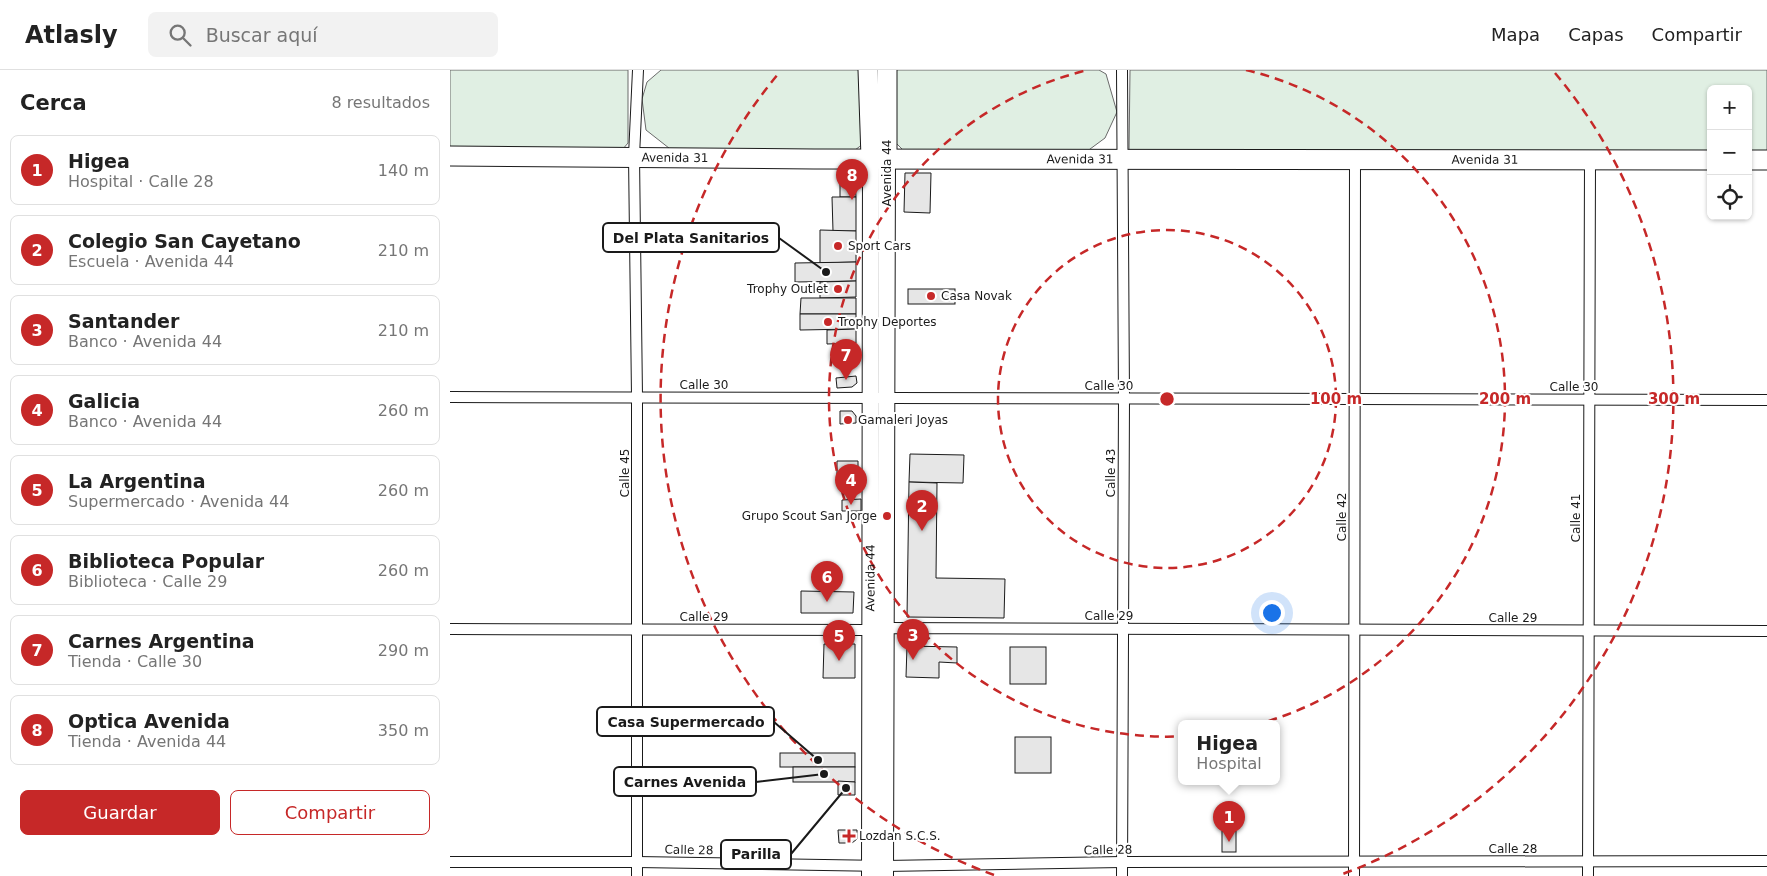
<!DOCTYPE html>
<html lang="es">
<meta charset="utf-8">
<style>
body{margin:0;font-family:"DejaVu Sans",sans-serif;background:#f2f2f2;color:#222}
.controls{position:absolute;right:15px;top:15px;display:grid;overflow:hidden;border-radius:8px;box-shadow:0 1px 4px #0004}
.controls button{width:45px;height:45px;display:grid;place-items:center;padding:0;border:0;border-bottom:1px solid #e0e0e0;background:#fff;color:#222;font:25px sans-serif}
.you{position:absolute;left:821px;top:542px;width:18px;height:18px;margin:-12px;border:4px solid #fff;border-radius:50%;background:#1a73e8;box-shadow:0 0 0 8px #1a73e833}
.badge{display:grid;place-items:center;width:32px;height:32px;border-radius:50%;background:#c62828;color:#fff;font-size:16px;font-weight:700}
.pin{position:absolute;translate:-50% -41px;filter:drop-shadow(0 1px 2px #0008)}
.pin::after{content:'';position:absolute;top:26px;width:18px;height:15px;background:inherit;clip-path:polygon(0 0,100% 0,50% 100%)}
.popup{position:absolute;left:728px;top:650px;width:102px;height:65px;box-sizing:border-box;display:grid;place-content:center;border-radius:8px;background:#fff;filter:drop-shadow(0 1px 4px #0005);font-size:16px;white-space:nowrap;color:#767676}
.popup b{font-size:19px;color:#222}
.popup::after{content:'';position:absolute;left:50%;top:100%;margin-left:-10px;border:10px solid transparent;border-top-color:#fff}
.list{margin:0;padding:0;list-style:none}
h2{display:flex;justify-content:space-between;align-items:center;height:65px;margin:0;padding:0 20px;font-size:21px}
h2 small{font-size:16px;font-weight:400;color:#767676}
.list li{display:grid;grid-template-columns:32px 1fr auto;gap:15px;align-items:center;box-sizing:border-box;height:70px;margin:0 10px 10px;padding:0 10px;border:1px solid #e0e0e0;border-radius:8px}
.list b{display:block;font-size:19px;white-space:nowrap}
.list p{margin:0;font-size:16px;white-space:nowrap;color:#767676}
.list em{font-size:16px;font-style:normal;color:#767676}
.actions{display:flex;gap:10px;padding:15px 20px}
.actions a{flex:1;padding:11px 0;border:1px solid #c62828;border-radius:8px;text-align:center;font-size:18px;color:#c62828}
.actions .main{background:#c62828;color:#fff}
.icon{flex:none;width:28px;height:28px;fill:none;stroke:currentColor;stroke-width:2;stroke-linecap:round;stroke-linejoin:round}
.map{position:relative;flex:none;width:1317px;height:806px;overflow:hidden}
header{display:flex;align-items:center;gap:30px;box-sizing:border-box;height:70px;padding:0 25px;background:#fff;border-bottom:1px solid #e0e0e0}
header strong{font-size:24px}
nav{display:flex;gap:28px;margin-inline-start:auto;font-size:18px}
.search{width:350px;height:45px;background:#f2f2f2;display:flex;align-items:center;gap:12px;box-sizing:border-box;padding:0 18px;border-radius:8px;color:#767676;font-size:19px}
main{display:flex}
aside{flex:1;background:#fff}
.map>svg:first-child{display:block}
.green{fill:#e0efe3;stroke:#6a6a6a}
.building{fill:#e6e6e6;stroke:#1a1a1a}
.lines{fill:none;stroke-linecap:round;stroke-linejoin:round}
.street-casing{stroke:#1a1a1a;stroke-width:12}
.primary-casing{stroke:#1a1a1a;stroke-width:18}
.highway-casing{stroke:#1a1a1a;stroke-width:21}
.street{stroke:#fff;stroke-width:10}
.primary{stroke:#fff;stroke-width:16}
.highway{stroke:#fff;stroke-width:19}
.ring{fill:none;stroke:#c62828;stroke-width:2.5;stroke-dasharray:9 6}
.poi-dot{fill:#c62828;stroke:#fff;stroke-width:2}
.labels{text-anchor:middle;stroke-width:4;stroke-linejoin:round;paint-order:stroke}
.street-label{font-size:12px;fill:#1a1a1a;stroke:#fff}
.poi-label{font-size:12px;fill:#1a1a1a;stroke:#fff;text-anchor:start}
.centre{fill:#c62828;stroke:#fff;stroke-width:2.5}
.ring-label{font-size:15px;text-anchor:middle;font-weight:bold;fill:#c62828;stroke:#fff;stroke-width:4;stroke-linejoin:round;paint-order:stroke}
.leader{fill:none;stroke:#1a1a1a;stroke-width:2}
.callout-dot{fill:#1a1a1a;stroke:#fff;stroke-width:2}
.callout{fill:#fff;stroke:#1a1a1a;stroke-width:2}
.callout-label{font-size:14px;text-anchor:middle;font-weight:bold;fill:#1a1a1a}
</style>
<header>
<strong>Atlasly</strong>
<div class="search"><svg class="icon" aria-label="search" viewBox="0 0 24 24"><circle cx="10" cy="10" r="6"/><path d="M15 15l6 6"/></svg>Buscar aquí</div>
<nav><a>Mapa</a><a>Capas</a><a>Compartir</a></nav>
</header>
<main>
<aside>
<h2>Cerca<small>8 resultados</small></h2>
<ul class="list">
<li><span class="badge">1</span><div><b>Higea</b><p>Hospital · Calle 28</p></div><em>140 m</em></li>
<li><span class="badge">2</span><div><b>Colegio San Cayetano</b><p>Escuela · Avenida 44</p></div><em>210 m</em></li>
<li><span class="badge">3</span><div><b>Santander</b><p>Banco · Avenida 44</p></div><em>210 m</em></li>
<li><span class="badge">4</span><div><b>Galicia</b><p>Banco · Avenida 44</p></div><em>260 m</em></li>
<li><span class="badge">5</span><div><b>La Argentina</b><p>Supermercado · Avenida 44</p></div><em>260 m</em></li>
<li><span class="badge">6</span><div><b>Biblioteca Popular</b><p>Biblioteca · Calle 29</p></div><em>260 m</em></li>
<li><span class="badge">7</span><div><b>Carnes Argentina</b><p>Tienda · Calle 30</p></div><em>290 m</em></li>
<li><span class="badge">8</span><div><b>Optica Avenida</b><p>Tienda · Avenida 44</p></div><em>350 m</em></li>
</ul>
<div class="actions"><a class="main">Guardar</a><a>Compartir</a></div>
</aside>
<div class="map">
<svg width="1317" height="806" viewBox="0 0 1317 806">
<rect width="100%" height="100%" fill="#fff"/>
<!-- green -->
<g class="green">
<polygon points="0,0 178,0 178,73 172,80 0,80"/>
<polygon points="211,0 413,0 413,74 405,80 224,82 196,60 192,29 197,12"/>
<polygon points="445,0 649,0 656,4 667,42 655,68 636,82 454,81 444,71"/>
<polygon points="680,0 1317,0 1317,83 1298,83 1298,19 1261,19 1261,83 679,83"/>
</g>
<!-- building -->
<g class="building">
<polygon points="455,103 481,103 480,143 454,142"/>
<polygon points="405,109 406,127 390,127 390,110"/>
<polygon points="382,127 406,127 406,161 383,161"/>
<polygon points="370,160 406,161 406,192 370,193"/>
<polygon points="406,192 406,211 345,212 345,193"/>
<polygon points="406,211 406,227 370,228 370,212"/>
<rect x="458" y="219" width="47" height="15"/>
<polygon points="351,228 406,228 406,244 350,244"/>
<polygon points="350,244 406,244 406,259 350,260"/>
<polygon points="406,259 406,273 377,274 377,260"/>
<polygon points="406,306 407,313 402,317 387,318 386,308"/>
<polygon points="390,341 402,341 406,346 406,353 390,354"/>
<polygon points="460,384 514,385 513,413 459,412"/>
<polygon points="387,391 408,391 408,404 387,405"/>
<polygon points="459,412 487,413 486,508 555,509 554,548 457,547"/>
<polygon points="411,429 411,441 392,441 392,430"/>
<polygon points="351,521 404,522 403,543 351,543"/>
<polygon points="374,574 405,574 405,608 373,608"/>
<polygon points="457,576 507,577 507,593 489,592 489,608 456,607"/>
<rect x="560" y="577" width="36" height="37"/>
<rect x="565" y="667" width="36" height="36"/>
<rect x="330" y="683" width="75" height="14"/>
<rect x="343" y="697" width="62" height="15"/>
<polygon points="388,711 405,712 405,725 388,725"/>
<polygon points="388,760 407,760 407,769 402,773 389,773"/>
<rect x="772" y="761" width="14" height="21"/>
</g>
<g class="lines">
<defs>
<g id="street">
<polyline points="672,0 674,328 672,806"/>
<polyline points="0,327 1317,330"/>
<polyline points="0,559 420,560 437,558 1317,561"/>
<polyline points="0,792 187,792 435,796 672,792 1317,791"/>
<polyline points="187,806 187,327 184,86 188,0"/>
<polyline points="904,806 905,88"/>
<polyline points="1138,806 1140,90"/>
</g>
<g id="primary">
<path id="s1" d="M 420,806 L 421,88"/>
<polyline points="435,806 437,88"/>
</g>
<g id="highway">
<polyline points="418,0 421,88"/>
<polyline points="437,0 437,88"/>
<path id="s2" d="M 0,86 L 364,89 L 1261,90"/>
<polyline points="1298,90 1317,90"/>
</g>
</defs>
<!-- street casing -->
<use href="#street" class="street-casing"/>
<!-- primary casing -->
<use href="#primary" class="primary-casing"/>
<!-- highway casing -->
<use href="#highway" class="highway-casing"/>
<!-- street -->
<use href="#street" class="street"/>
<!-- primary -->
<use href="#primary" class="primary"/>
<!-- highway -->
<use href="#highway" class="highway"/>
</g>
<!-- distance rings -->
<g class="ring">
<circle cx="717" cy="329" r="169"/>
<path d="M796 0A338 338 0 1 1 638 0"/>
<path d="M544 805A507 507 0 0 1 329 3M1105 3A507 507 0 0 1 890 805"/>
</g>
<!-- markers -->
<g class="poi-dot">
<circle cx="388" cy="176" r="5"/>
<circle cx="388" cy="219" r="5"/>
<circle cx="481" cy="226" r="5"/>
<circle cx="378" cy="252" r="5"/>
<circle cx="398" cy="350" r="5"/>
<circle cx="437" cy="446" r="5"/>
<path d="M396.5 758.5h5v5h5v5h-5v5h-5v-5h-5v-5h5z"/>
</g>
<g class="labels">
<!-- street labels -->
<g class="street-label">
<text dy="4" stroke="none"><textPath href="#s2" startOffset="225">Avenida 31</textPath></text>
<text dy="4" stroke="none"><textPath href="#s2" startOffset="630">Avenida 31</textPath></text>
<text dy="4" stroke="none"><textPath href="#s2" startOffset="1035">Avenida 31</textPath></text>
<text transform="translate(437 103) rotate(-90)" y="4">Avenida 44</text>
<text x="254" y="319">Calle 30</text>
<text x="659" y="320">Calle 30</text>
<text x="1124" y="321">Calle 30</text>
<text transform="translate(175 403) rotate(-90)" y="4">Calle 45</text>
<text transform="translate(661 403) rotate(-90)" y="4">Calle 43</text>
<text transform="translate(892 447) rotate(-90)" y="4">Calle 42</text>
<text transform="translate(1126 448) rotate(-90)" y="4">Calle 41</text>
<text dy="4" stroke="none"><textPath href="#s1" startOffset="298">Avenida 44</textPath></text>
<text x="659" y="550">Calle 29</text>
<text x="254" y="551">Calle 29</text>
<text x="1063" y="552">Calle 29</text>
<text x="1063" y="783">Calle 28</text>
<text transform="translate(239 780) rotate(1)" y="4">Calle 28</text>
<text transform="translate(658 780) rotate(-1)" y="4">Calle 28</text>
</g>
<!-- poi labels -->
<g class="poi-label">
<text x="398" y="180">Sport Cars</text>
<text x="378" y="223" text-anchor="end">Trophy Outlet</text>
<text x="491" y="230">Casa Novak</text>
<text x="388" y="256">Trophy Deportes</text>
<text x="408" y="354">Gamaleri Joyas</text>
<text x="427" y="450" text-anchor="end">Grupo Scout San Jorge</text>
<text x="409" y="770">Lozdan S.C.S.</text>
</g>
</g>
<circle cx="717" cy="329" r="8" class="centre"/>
<g class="ring-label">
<text x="886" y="334">100 m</text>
<text x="1055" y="334">200 m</text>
<text x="1224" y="334">300 m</text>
</g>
<!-- callouts -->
<path class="leader" d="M376 202L329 168M368 690L324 652M374 704L306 712M396 718L341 784"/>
<g class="callout-dot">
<circle cx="376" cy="202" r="5"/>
<circle cx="368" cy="690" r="5"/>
<circle cx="374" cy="704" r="5"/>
<circle cx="396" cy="718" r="5"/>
</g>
<g class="callout">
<rect x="153" y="153" width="176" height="29" rx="5"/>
<rect x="147" y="637" width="177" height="29" rx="5"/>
<rect x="164" y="697" width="142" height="29" rx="5"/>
<rect x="271" y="770" width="70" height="29" rx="5"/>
</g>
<g class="callout-label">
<text x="241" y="173">Del Plata Sanitarios</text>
<text x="236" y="657">Casa Supermercado</text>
<text x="235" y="717">Carnes Avenida</text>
<text x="306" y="789">Parilla</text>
</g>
</svg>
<div class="controls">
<button>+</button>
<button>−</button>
<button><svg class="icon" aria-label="locate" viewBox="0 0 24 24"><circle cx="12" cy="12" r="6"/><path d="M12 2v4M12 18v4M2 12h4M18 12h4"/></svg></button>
</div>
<div class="you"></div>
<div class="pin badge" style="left:779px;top:772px">1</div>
<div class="popup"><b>Higea</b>Hospital</div>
<div class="pin badge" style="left:472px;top:461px">2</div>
<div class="pin badge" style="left:463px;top:590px">3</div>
<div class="pin badge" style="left:401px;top:435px">4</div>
<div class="pin badge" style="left:389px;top:591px">5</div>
<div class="pin badge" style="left:377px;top:532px">6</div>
<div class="pin badge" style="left:396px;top:310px">7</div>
<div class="pin badge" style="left:402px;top:130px">8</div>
</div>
</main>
